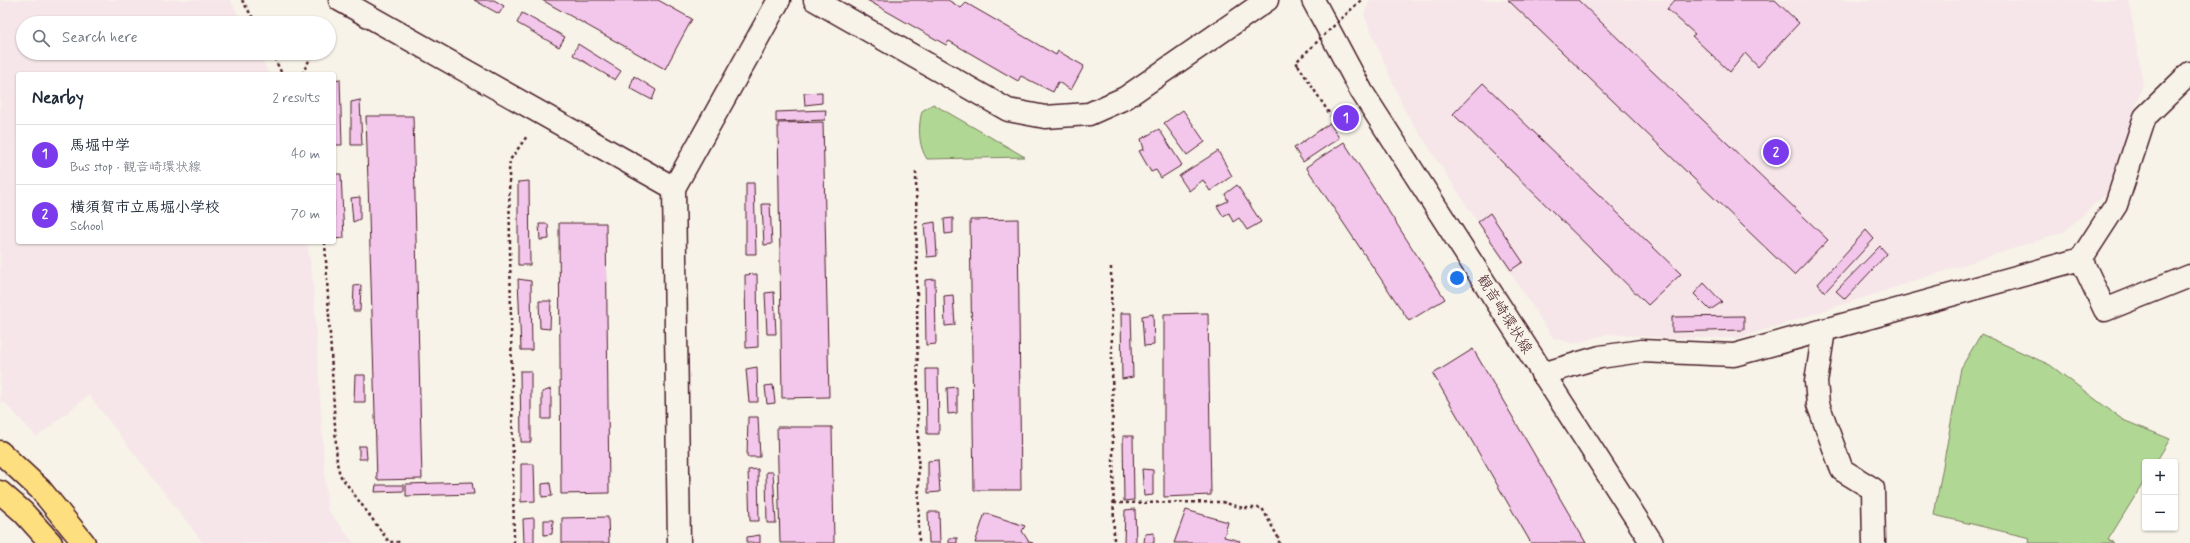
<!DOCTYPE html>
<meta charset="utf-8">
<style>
body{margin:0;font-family:Mynerve,"Klee One",sans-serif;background:#f6f6f7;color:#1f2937}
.controls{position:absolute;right:12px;bottom:12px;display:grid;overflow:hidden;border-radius:4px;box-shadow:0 1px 3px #0004}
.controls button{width:36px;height:36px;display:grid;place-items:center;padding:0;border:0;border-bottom:1px solid #e0e1e3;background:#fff;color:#1f2937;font:20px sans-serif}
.you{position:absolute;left:1457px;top:278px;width:14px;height:14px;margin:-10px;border:3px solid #fff;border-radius:50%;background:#1a73e8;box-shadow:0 0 0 6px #1a73e833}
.badge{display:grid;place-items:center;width:26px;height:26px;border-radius:50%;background:#7c3aed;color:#fff;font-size:13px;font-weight:700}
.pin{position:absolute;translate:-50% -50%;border:2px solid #fff;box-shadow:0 1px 4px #0006}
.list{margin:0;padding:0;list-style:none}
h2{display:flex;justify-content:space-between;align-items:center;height:52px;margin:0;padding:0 16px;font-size:17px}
h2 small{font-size:13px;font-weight:400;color:#747a83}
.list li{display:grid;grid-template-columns:26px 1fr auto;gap:12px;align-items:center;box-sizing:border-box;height:60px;padding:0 16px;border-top:1px solid #e0e1e3}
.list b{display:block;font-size:15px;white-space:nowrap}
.list p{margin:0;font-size:13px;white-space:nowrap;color:#747a83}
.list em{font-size:13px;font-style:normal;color:#747a83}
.icon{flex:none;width:22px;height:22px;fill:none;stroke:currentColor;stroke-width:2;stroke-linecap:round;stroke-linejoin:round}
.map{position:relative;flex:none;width:2190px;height:543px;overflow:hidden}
.search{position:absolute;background:#fff;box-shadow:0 1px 3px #0004;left:16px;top:16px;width:320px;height:44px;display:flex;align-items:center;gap:10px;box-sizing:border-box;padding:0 14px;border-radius:22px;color:#747a83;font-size:15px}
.panel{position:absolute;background:#fff;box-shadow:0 1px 3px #0004;left:16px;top:72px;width:320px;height:172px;border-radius:4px}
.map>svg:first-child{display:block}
.built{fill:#f6e6e9}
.green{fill:#b0d894;stroke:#7d7c60}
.building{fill:#f3c6eb;stroke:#4a1f2b}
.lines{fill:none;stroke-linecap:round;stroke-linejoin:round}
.minor-casing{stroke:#4a1f2b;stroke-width:25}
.tertiary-casing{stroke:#4a1f2b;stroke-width:25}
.secondary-casing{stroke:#4a1f2b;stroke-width:25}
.motorway-casing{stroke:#4a1f2b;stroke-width:25}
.path{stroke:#4a1f2b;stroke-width:2.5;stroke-dasharray:3 3;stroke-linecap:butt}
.minor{stroke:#f7f3e8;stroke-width:22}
.tertiary{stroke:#f7f3e8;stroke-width:22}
.secondary{stroke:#f7f3e8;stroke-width:22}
.motorway{stroke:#fedf80;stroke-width:22}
.path-bridge{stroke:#4a1f2b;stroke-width:2.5;stroke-dasharray:3 3;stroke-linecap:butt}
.labels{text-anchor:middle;stroke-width:3;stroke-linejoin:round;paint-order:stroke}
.street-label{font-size:15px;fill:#4a1f2b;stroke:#f7f3e8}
</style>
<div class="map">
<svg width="2190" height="543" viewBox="0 0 2190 543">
<rect width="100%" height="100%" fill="#f7f3e8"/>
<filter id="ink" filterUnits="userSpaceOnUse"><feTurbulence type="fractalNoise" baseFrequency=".025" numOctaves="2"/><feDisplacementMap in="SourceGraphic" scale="8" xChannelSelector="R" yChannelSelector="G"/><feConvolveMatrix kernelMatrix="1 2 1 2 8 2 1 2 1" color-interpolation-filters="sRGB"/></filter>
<g filter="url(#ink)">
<!-- built -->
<g class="built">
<polygon points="0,0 230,0 243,23 23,23 23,53 259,53 269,74 18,74 18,242 307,242 313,281 327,509 354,543 203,543 89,395 37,437 6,404 0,402"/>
<polygon points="1370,0 2129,0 2143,85 2106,194 2064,232 1740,338 1668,338 1607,334 1575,344 1553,338 1405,111 1364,15"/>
</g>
<!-- green -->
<g class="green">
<path d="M 933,104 L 1025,157 L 927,159 C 918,146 918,126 922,111 Z"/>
<polygon points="1981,334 2050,365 2123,420 2170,439 2156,462 2145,462 2145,480 2108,540 2114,543 2029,543 2030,538 1934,515 1961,368"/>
</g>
<!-- building -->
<g class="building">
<polygon points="474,0 494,0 504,6 499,14"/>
<polygon points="542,0 658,0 692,19 665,69"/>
<polygon points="867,0 948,0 961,8 966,3 1056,55 1058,51 1084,66 1071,90 1058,82 1053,92 1021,76 1018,81 949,41 946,45"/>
<polygon points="1508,0 1578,0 1828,240 1794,275"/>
<polygon points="1675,0 1775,0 1799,23 1758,67 1745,53 1730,72 1692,36 1695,34 1667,9"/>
<polygon points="522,13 565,37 559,47 517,23"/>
<polygon points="578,44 621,71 615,80 573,55"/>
<polygon points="634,76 656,90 652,100 630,88"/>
<polygon points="340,79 342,145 334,145 334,80"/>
<polygon points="1483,83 1681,274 1648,305 1453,114"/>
<polygon points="822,92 822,103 805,105 804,93"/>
<polygon points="360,100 362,145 351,145 351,102"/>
<polygon points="826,110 825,120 776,122 776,112"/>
<polygon points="1183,110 1205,142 1187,155 1164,123"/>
<polygon points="366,116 413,116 422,479 377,480"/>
<polygon points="823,122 829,397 782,398 778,123"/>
<polygon points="1330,123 1339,138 1303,162 1294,148"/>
<polygon points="1159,129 1182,165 1161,178 1156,170 1151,172 1139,151 1144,149 1141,139"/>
<polygon points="1344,142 1445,299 1409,321 1306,167"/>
<polygon points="1218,151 1232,176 1210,191 1203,180 1189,191 1179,176"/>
<polygon points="334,174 341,174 344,238 334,239"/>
<polygon points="529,181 530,265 518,265 518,182"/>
<polygon points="746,183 754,183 756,254 746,254"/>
<polygon points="1237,185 1261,222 1247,230 1239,218 1233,222 1229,213 1223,216 1217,206 1228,201 1225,194"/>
<polygon points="360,197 360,219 353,222 351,198"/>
<polygon points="762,204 770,204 772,244 764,245"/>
<polygon points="1490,213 1523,262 1511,270 1478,222"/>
<polygon points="953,218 953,233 945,234 944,219"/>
<polygon points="1018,219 1021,490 974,490 970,220"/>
<polygon points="935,222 937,256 927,257 924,224"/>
<polygon points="559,223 606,223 609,493 561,494"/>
<polygon points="539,224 548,224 549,239 540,240"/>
<polygon points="1866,230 1874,239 1825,292 1818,284"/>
<polygon points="1880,246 1887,254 1845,299 1836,291"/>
<polygon points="757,274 758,347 746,348 745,275"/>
<polygon points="518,279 531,281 532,350 521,350"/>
<polygon points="935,279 936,344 926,345 925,280"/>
<polygon points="1704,283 1722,302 1710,310 1694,294"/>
<polygon points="361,285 360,311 353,311 354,286"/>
<polygon points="774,292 776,334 767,334 765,293"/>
<polygon points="953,295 955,325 945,326 944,296"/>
<polygon points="539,301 551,301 550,329 540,328"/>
<polygon points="1121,313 1131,313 1133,377 1122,379"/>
<polygon points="1208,313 1211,495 1164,497 1164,314"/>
<polygon points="1153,314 1154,345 1144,346 1142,316"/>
<polygon points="1744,316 1744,330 1672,332 1672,317"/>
<polygon points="1473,349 1586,543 1531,543 1433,374"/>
<polygon points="757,367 758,402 749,402 746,369"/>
<polygon points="926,369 938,369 939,434 927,434"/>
<polygon points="520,371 531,371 531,442 521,442"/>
<polygon points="355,375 365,375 365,402 354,402"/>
<polygon points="773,385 775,403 767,404 765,386"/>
<polygon points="957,387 957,413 948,414 947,388"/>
<polygon points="551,389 551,419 542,419 542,392"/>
<polygon points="748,417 758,417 760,457 747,457"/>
<polygon points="777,427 832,427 834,543 780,543"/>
<polygon points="1123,436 1133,436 1134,500 1124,501"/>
<polygon points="359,446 366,446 367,459 359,459"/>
<polygon points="938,460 940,492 928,493 928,461"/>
<polygon points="521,464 534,464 535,501 521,502"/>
<polygon points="758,469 759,521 750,521 748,470"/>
<polygon points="1142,469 1153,470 1153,495 1144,496"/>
<polygon points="766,472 773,472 776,523 767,523"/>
<polygon points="472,482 474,494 406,496 406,484"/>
<polygon points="550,483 552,496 542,497 542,484"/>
<polygon points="376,485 404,485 404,491 375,492"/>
<polygon points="1135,509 1136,542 1124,543 1125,510"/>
<polygon points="1186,510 1228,522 1224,537 1240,541 1239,543 1174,543"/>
<polygon points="928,512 939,512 940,543 929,543"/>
<polygon points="985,513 1025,526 1022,531 1029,542 1033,543 975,543"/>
<polygon points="608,517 609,543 562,543 562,518"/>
<polygon points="534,518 534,543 524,543 523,519"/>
<polygon points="544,520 553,520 552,534 544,535"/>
<polygon points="1154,533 1154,543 1144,543 1145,534"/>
<polygon points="760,535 760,543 747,543 747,537"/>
<rect x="949" y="538" width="8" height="5"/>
</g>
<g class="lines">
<defs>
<g id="minor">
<polyline points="340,0 674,188"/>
<polyline points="2081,259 2116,205 2145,117 2190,73"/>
<polyline points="1824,330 1816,382 1818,404 1842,470 1873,489 1874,543"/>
<polyline points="1542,374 1600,357 1641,351 1734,355 2081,259 2105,310 2190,276"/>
<polyline points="679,543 674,188 779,0"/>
</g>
<polyline id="tertiary" points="815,0 1008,110 1045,117 1089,114 1125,98 1267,0"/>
<polyline id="secondary" points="1313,0 1362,92 1652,543"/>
<g id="motorway">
<polyline points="0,452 40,489 84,543"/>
<polyline points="0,492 23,512 51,543"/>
</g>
</defs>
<!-- minor casing -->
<use href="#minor" class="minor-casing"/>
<!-- tertiary casing -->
<use href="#tertiary" class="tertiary-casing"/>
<!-- secondary casing -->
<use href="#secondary" class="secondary-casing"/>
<!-- motorway casing -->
<use href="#motorway" class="motorway-casing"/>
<!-- path -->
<g class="path">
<polyline points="242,0 256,23"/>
<polyline points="272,53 282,74"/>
<polyline points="1298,65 1331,116 1339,111"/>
<polyline points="302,74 313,53"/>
<polyline points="916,172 919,543"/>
<polyline points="325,242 337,463 340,475 389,542 401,542"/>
<polyline points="1111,267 1114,543"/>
<polyline points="1114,503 1222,502 1243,508 1262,508 1279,539 1279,543"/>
<polyline points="514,543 509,172 510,160 527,136"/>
</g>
<!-- minor -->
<use href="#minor" class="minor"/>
<!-- tertiary -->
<use href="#tertiary" class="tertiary"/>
<!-- secondary -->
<use href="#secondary" class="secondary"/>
<!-- motorway -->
<use href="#motorway" class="motorway"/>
<!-- path-bridge -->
<polyline class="path-bridge" points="1298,65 1296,62 1361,0"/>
</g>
</g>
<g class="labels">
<!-- street labels -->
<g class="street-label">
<text transform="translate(1505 314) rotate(58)" y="5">観音崎環状線</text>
</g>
</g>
</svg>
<div class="controls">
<button>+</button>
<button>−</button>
</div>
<div class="you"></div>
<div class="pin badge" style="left:1346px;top:118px">1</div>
<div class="pin badge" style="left:1776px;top:152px">2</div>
<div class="search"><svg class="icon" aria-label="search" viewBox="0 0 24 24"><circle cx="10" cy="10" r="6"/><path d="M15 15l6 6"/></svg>Search here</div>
<section class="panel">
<h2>Nearby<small>2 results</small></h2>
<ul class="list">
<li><span class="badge">1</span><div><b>馬堀中学</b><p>Bus stop · 観音崎環状線</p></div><em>40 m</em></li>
<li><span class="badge">2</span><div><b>横須賀市立馬堀小学校</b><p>School</p></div><em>70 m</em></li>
</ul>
</section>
</div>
